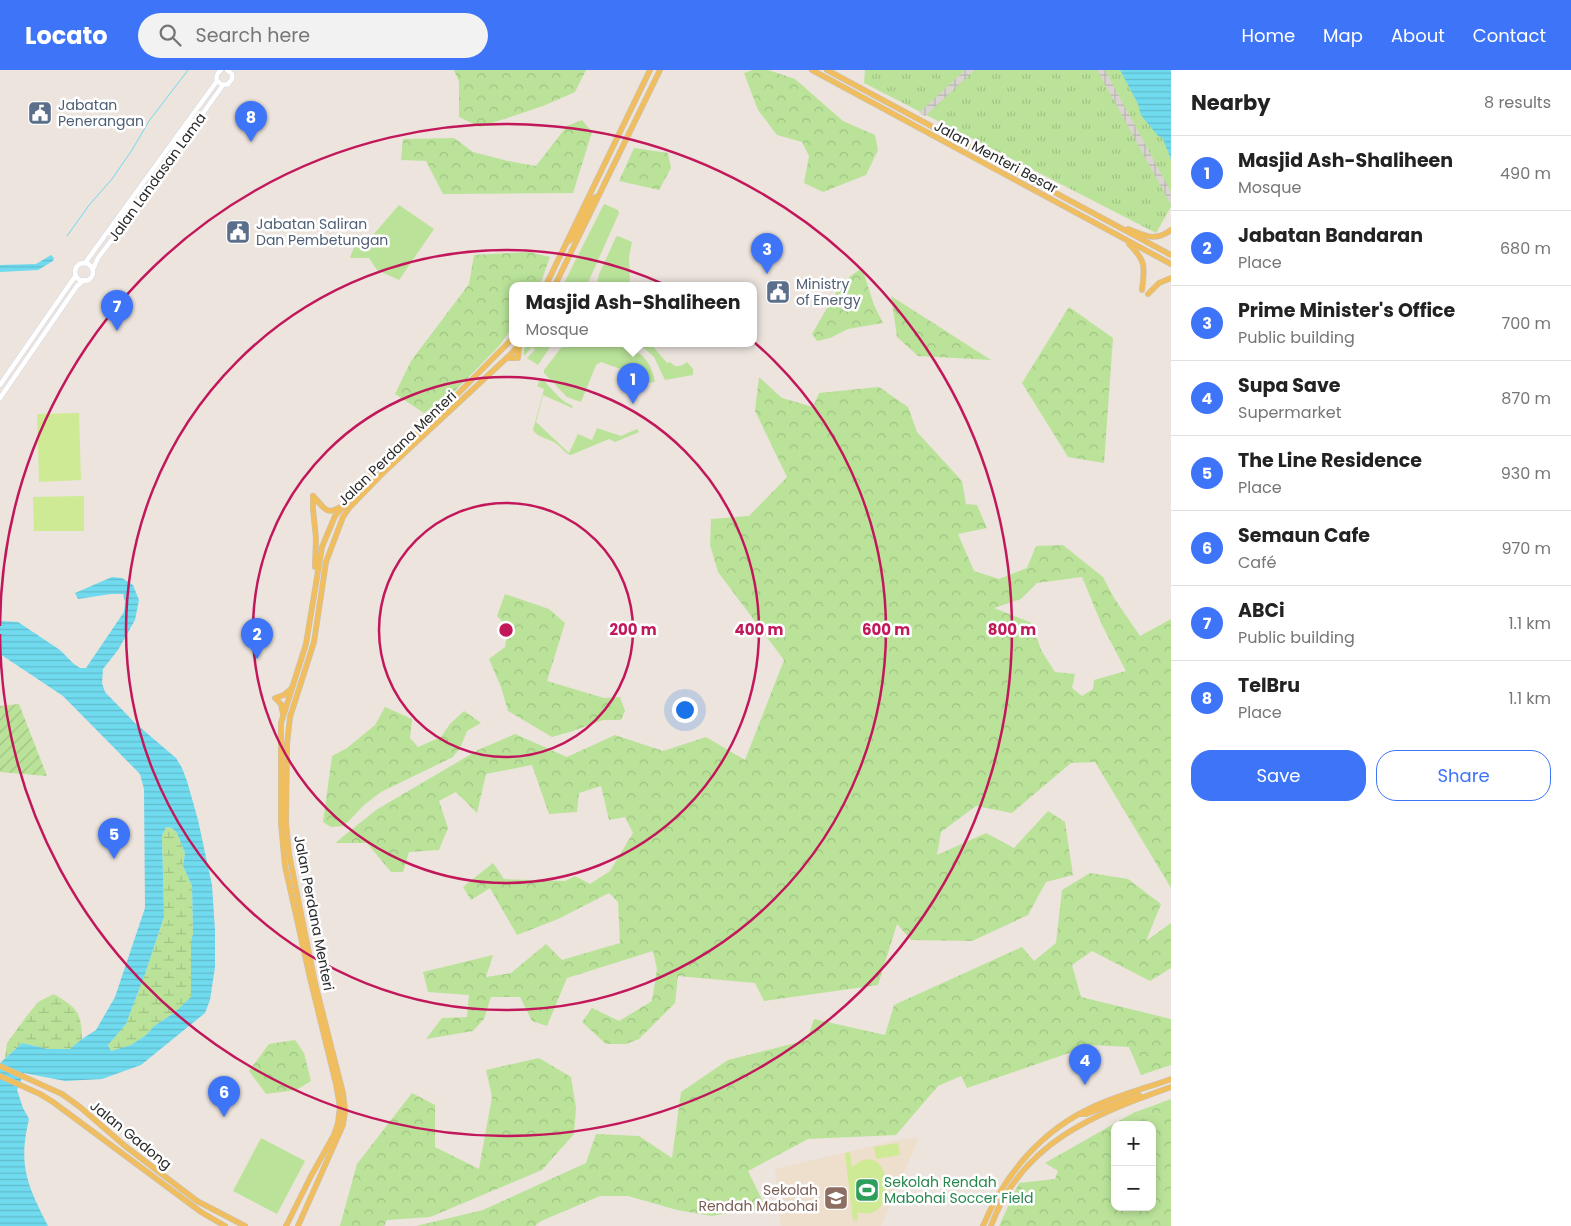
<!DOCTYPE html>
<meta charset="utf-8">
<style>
body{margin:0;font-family:Poppins,sans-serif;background:#f2f2f2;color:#222}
.controls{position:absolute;right:15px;bottom:15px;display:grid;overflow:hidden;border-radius:10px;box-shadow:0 2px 8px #0003}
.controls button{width:45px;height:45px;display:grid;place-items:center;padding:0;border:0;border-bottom:1px solid #e0e0e0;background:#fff;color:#222;font:25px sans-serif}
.you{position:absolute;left:684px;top:639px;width:18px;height:18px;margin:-12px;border:4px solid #fff;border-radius:50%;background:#1a73e8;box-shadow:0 0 0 8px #1a73e833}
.badge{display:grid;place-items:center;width:32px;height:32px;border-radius:50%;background:#3e74f8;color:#fff;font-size:16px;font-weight:700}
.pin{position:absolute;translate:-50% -41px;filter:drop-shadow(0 1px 2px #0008)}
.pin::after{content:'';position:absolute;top:26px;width:18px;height:15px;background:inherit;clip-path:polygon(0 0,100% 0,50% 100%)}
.popup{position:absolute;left:509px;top:212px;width:248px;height:65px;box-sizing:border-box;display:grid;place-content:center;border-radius:10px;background:#fff;filter:drop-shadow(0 1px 4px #0005);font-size:16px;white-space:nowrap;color:#767676}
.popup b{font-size:19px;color:#222}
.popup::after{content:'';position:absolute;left:50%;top:100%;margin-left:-10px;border:10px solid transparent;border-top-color:#fff}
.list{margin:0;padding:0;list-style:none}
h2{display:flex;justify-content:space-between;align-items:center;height:65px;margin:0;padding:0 20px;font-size:21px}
h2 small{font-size:16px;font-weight:400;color:#767676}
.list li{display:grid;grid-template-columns:32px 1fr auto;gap:15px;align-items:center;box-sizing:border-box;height:75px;padding:0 20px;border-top:1px solid #e0e0e0}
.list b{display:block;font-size:19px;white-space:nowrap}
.list p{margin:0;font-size:16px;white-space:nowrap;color:#767676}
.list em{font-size:16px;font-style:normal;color:#767676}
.actions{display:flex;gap:10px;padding:15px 20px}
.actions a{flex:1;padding:11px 0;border:1px solid #3e74f8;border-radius:20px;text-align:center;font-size:18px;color:#3e74f8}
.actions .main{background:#3e74f8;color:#fff}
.icon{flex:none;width:28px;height:28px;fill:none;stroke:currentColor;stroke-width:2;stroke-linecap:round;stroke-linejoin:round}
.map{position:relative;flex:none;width:1171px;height:1156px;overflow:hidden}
header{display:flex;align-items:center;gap:30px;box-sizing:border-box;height:70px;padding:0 25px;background:#3e74f8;color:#fff}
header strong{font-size:24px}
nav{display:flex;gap:28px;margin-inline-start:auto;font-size:18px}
.search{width:350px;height:45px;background:#f2f2f2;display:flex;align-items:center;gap:12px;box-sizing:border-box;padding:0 18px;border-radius:28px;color:#767676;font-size:19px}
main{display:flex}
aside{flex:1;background:#fff}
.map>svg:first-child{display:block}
.education{fill:#eedfcc}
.grass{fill:#bae399}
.forest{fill:url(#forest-crowns);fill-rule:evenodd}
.wetland{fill:url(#wetland-marsh)}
.park{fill:url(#park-tufts)}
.garden{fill:url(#garden-furrows)}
.pitch{fill:#cfea95}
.plaza{fill:url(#plaza-grid)}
.water{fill:url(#water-rules);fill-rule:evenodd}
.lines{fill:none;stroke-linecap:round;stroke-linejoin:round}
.stream{stroke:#70daee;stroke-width:1}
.secondary-casing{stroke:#d2d7e3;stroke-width:5.5}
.primary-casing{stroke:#c3c3c3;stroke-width:6}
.secondary{stroke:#fff;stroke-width:4.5}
.primary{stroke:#f0be5e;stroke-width:5}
.ring{fill:none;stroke:#c2185b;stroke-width:2.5}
.labels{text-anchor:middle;stroke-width:5;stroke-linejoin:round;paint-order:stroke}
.service-label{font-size:14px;fill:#4e5e75;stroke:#fff;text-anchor:start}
.street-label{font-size:14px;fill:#2a2a2a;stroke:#fff}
.leisure-label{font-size:14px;fill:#27864d;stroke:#fff;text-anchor:start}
.education-label{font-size:14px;fill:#785e54;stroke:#fff;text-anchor:end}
.centre{fill:#c2185b;stroke:#fff;stroke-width:2.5}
.ring-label{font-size:15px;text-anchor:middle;font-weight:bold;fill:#c2185b;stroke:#fff;stroke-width:5;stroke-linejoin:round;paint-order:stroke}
</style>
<header>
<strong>Locato</strong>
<div class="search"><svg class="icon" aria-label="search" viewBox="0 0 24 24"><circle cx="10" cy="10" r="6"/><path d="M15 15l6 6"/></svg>Search here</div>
<nav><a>Home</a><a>Map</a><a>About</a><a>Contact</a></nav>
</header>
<main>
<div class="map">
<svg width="1171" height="1156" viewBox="0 0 1171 1156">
<defs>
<pattern id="forest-crowns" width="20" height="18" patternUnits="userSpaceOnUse" patternTransform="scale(1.25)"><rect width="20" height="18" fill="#bae399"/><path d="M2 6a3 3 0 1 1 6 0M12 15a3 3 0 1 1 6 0" fill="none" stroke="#a0c384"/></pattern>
<pattern id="wetland-marsh" width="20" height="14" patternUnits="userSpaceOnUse" patternTransform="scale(1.25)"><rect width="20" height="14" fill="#bae399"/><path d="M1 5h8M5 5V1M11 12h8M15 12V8" fill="none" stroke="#a0c384"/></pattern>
<pattern id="park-tufts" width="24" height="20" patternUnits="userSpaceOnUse" patternTransform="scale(1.25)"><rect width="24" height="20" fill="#bae399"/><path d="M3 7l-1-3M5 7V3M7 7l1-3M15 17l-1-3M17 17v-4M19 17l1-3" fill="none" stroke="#a0c384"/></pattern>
<pattern id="garden-furrows" width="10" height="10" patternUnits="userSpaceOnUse" patternTransform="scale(1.25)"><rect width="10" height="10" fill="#bae399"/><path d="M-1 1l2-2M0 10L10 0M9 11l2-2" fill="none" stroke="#a0c384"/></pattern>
<pattern id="plaza-grid" width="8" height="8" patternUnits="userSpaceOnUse" patternTransform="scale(1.25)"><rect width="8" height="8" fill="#d9d4cf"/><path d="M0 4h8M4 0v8" fill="none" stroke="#bab6b2"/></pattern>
<pattern id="water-rules" width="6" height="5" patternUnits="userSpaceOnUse" patternTransform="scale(1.25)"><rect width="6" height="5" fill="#70daee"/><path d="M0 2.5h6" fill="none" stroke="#61bbcc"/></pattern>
</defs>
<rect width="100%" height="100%" fill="#ece4dd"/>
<!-- education -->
<polygon class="education" points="919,1068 881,1156 781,1156 775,1099 903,1069"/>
<!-- grass -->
<g class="grass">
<polygon points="604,134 618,140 619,143 587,215 563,215"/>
<polygon points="399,135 434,159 399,210 377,200 369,188 350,188 354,177 366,173"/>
<polygon points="618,166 632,172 629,187 630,215 597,215 599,204 616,167"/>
<polygon points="528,273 553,273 538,295 527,288 535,280 532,277 524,286 524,279"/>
<path d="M 569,273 C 603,273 648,267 655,312 L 646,313 L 640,306 L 601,292 L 596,295 L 581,332 L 567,327 L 544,303 L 544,300 L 561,278 Z"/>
<path d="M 638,273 L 650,273 L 667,293 L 670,292 C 675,298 681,297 687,292 L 693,299 L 693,305 L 665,310 L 654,287 Z"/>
<path d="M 540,310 L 543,310 L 559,327 L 565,332 L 573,336 L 572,338 L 543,325 L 536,352 L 569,383 L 578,364 L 592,370 L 597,358 L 621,366 L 637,359 L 639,362 L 615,372 L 609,369 L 571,385 C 564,383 563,379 558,375 C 550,368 539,369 533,360 L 544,319 L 537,316 Z"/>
<polygon points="261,1068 305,1091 277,1144 233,1121"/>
</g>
<!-- forest -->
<g class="forest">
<polygon points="454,0 586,0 575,22 543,36 480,57 459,47 459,12"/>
<polygon points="753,0 768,0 795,9 843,51 875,65 878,80 866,105 823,122 804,113 809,86 802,72 777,65 758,40 744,3"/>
<polygon points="582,50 592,62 573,123 443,124 426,91 401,90 403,69 454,68 473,82 508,91 536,96 567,56"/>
<polygon points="634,78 668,83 671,98 659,120 619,111"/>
<polygon points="529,182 550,187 540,215 513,215 513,257 499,276 446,330 424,343 395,324 411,291 469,214 474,185"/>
<polygon points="862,198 874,235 883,253 848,259 830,268 817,271 812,264 842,212"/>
<polygon points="891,226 991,290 918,286 897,267"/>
<polygon points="1069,237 1113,268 1104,393 1068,387 1022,313"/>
<path d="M 759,307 L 782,328 L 813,337 L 819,323 L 879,317 L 908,337 L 917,362 L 962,411 L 966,434 L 977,435 L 987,458 L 958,464 L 974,501 L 999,509 L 1027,498 L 1036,476 L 1063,475 L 1103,507 L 1114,528 L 1140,566 L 1171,549 L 1171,818 L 1095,692 L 1071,693 L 1012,743 L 976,736 L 941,762 L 937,785 L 986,763 L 1014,778 L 1048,741 L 1065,752 L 1073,805 L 1046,812 L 1028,845 L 972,871 L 911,870 L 897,854 L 878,915 L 764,931 L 755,913 L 678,906 L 675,933 L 639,969 L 626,974 L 606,974 L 582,952 L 592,938 L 619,951 L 652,931 L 657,899 L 653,881 L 567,908 L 547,956 L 532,951 L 520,927 L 491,927 L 484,949 L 473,961 L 426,969 L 442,948 L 467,947 L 469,925 L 428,922 L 423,902 L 493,885 L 486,907 L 511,903 L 546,874 L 562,890 L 620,873 L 618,832 L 609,823 L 558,849 L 517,865 L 490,818 L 471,830 L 463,817 L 493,793 L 504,809 L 565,811 L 575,806 L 590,814 L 610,801 L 633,763 L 625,747 L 609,750 L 601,716 L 579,723 L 577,742 L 549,744 L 532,695 L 486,704 L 477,743 L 456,722 L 439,731 L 448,758 L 439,780 L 409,782 L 403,802 L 391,802 L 367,773 L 335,773 L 376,740 L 478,680 L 515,664 L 567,687 L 615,665 L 663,681 L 706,667 L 745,690 L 784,590 L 718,502 L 710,475 L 711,449 L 749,446 L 787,407 L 755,341 ZM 1082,507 L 1101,553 L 1126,601 L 1094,610 L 1093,619 L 1082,626 L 1072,618 L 1075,604 L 1055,602 L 1041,580 L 1032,553 L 994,538 L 1021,529 L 1037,513 Z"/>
<polygon points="505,524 549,539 565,553 547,611 604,628 620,627 625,641 621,650 603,650 573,661 552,667 508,641 501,617 489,589 505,577 508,558 497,546"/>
<polygon points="385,637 412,649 410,668 418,677 441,667 450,654 464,641 481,653 467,661 460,678 453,687 381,722 364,735 344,756 331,757 323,752 332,686 347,678 375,655"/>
<polygon points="1090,803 1128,809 1161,834 1146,871 1171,853 1171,898 1150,911 1092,881 1072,895 1081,927 1171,949 1171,995 1141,1005 1129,977 1092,975 967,1018 961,1006 938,1016 896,1065 808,1069 748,1101 765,1136 712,1146 677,1140 628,1126 600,1126 541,1151 535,1156 416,1156 483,1140 586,1093 596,1064 639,1066 672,1088 681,1022 728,990 807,970 814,949 885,965 894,935 1022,877 1034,891 1056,873 1062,820"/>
<polygon points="295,970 304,983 311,1011 296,1020 266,1024 249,1001 269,974"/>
<polygon points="539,988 571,1007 576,1038 574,1064 542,1100 430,1147 387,1150 384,1156 340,1156 357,1094 412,1023 435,1035 435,1077 479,1099 492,1027 486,1000"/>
<path d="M 1171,1029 L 1171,1156 L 999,1156 L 1019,1113 L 1055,1109 L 1058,1101 L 1045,1093 L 1133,1043 ZM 1115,1055 L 1152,1055 L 1152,1137 L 1115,1137 Z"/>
</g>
<!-- wetland -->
<g class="wetland">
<polygon points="166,757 172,758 177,763 185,783 183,796 192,816 193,864 191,871 191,928 174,943 154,956 146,965 131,975 111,981 108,975 126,954 145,904 164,848 162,766"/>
<path d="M 54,924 C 77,939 81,940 82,969 L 70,979 L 48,979 L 22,973 L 5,988 L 7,973 L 26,947 L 38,932 Z"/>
</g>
<!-- park -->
<polygon class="park" points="865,0 1171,0 1171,137 1156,163 864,13"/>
<!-- garden -->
<polygon class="garden" points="19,634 47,706 0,702 0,636"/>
<!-- pitch -->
<g class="pitch">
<polygon points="79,343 81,410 39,412 37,344"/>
<polygon points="84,426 84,461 34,461 33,427"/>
<polygon points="898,1073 900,1085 876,1089 874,1077"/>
<path d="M 850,1082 L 852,1097 C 891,1062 903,1156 857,1142 L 858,1150 L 853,1151 L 845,1083 Z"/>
</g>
<!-- plaza -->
<g class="plaza">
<polygon points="965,0 975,0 925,46 919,43"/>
<polygon points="1097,0 1105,0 1171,122 1171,135"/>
</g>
<!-- water -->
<g class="water">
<polygon points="1120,0 1171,0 1171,89 1162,67 1158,66 1141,45 1138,34"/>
<polygon points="51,185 54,188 53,191 38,200 0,202 0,195 36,194"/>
<path d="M 112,507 L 122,508 L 133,515 L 139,530 L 135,550 L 118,580 L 103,599 L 102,613 L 105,622 L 135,653 L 176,688 L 182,698 L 187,711 L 198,750 L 212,815 L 215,860 L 215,897 L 210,930 L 205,943 L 141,995 L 102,1009 L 65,1011 L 24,1003 L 17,1020 L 23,1038 L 29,1049 C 18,1095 27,1115 48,1156 L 0,1156 L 0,993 L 22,973 L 48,979 L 70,979 L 82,969 L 96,960 L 115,927 L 145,838 L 144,719 L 140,704 L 63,626 L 0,584 L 0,551 L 18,552 L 60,580 L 74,594 L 80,598 L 86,598 L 124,542 L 125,532 L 123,524 L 111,524 L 78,529 L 75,523 ZM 166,757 L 172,758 L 177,763 L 185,783 L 183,796 L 192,816 L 193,864 L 191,871 L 191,927 L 174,943 L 154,956 L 146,965 L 131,975 L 111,981 L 108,975 L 126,954 L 145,904 L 164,847 L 162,766 Z"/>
</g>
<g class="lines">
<!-- stream -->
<polyline class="stream" points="67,166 90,134 112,109 132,80 149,51 188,0"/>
<defs>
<g id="secondary">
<path d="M 221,0 C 212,7 218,17 228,14 L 232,9 L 232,4 L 227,0"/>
<polyline points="173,77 193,51 198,50"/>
<polyline points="108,163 113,161 131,136 138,135"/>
<polyline points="85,193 217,11"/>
<circle cx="84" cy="202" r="9"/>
<polyline points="93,199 98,188 138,135 223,15"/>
<polyline points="0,315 76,205"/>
<polyline points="0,328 77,216 84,210"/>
</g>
<g id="primary">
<polyline points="812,0 1171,194"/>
<polyline points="827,0 1171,185"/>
<path d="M 1128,159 C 1146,166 1155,172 1171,160"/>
<polyline points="569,171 574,167 592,129 598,126"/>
<path d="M 1129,174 C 1146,191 1145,196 1142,220"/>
<polyline points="546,215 650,0"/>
<polyline points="555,215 660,0"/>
<polyline points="1148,224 1159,213 1171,208"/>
<polyline points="507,288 518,288 519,276"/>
<polyline points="313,426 313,439 316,468 315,497"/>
<path d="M 313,426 C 323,435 325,447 340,437"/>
<polyline points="283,644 281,634 275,628 284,625 291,619"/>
<polyline points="0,996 62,1024 80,1037 125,1076 197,1131 245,1156"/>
<polyline points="0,1006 40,1024 53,1032 201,1142 225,1156"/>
<polyline points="1081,1044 1086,1044 1139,1025"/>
<polyline points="286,1156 311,1106 334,1065 338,1053 340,1037 336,1014 310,908 285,796 281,754 281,653 306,574 322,477 335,446 367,408 433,349 513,268"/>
<polyline points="298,1156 343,1055 345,1041 343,1023 315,913 289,784 286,753 287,674 290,647 314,572 326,492 343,447 349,438 383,403 512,283 520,273"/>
<path d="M 983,1156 C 1005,1103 1043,1059 1095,1036 C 1120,1025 1146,1018 1171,1009"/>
<path d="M 991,1156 C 1021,1073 1094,1044 1171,1017"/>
</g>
</defs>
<!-- secondary casing -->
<use href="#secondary" class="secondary-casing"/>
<!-- primary casing -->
<use href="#primary" class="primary-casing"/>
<!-- secondary -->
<use href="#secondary" class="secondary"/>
<!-- primary -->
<use href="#primary" class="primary"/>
</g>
<!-- distance rings -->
<g class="ring">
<circle cx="506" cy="560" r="127"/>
<circle cx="506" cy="560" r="253"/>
<circle cx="506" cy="560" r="380"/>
<path d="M0 556A506 506 0 1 1 0 564"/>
</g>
<!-- icons -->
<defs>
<symbol id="civic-square" viewBox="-11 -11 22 22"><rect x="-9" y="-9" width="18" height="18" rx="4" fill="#5c6f8a" stroke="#fff"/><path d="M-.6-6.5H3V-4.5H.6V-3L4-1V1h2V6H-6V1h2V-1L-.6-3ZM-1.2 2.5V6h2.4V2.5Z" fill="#fff"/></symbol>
<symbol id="stadium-square" viewBox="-11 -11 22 22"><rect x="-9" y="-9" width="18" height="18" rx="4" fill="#2e9e5b" stroke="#fff"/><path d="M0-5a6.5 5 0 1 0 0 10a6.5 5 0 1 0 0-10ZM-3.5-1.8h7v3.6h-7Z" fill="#fff"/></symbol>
<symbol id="school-square" viewBox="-11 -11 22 22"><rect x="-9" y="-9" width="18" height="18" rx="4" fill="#8d6e63" stroke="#fff"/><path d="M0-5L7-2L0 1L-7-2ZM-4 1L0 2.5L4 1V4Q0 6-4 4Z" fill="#fff"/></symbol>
</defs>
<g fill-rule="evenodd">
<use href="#civic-square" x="26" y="29" width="28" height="28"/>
<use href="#civic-square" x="224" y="148" width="28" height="28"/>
<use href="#civic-square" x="764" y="208" width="28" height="28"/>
<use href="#stadium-square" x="853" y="1106" width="28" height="28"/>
<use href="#school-square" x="822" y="1114" width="28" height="28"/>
</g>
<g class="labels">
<!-- service labels -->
<g class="service-label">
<text x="58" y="40">Jabatan<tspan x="58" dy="16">Penerangan</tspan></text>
<text x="256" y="159">Jabatan Saliran<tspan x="256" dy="16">Dan Pembetungan</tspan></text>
<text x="796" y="219">Ministry<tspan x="796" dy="16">of Energy</tspan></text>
</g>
<!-- street labels -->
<g class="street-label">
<text transform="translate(996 87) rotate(28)" y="5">Jalan Menteri Besar</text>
<text transform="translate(157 107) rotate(-54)" y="5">Jalan Landasan Lama</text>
<text transform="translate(397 378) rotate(-44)" y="5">Jalan Perdana Menteri</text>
<text transform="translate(314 843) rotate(79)" y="5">Jalan Perdana Menteri</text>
<text transform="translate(131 1065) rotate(39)" y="5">Jalan Gadong</text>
</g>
<!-- leisure labels -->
<g class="leisure-label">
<text x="884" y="1117">Sekolah Rendah<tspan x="884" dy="16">Mabohai Soccer Field</tspan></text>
</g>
<!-- education labels -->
<g class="education-label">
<text x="818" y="1125">Sekolah<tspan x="818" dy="16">Rendah Mabohai</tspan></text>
</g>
</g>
<circle cx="506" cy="560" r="8" class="centre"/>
<g class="ring-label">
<text x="633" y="565">200 m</text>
<text x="759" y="565">400 m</text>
<text x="886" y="565">600 m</text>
<text x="1012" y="565">800 m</text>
</g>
</svg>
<div class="controls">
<button>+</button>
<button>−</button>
</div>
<div class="you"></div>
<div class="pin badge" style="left:633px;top:334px">1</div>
<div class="popup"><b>Masjid Ash-Shaliheen</b>Mosque</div>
<div class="pin badge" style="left:257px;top:589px">2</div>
<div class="pin badge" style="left:767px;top:204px">3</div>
<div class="pin badge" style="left:1085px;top:1015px">4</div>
<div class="pin badge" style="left:114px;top:789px">5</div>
<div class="pin badge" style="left:224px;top:1047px">6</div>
<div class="pin badge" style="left:117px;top:261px">7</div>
<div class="pin badge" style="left:251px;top:72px">8</div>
</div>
<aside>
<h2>Nearby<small>8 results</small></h2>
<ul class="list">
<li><span class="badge">1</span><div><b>Masjid Ash-Shaliheen</b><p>Mosque</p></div><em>490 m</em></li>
<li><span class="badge">2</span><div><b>Jabatan Bandaran</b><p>Place</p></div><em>680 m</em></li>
<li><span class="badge">3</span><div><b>Prime Minister's Office</b><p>Public building</p></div><em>700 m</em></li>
<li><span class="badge">4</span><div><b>Supa Save</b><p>Supermarket</p></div><em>870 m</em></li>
<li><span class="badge">5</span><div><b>The Line Residence</b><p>Place</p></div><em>930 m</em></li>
<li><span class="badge">6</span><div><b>Semaun Cafe</b><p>Café</p></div><em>970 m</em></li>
<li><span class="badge">7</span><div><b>ABCi</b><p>Public building</p></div><em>1.1 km</em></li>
<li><span class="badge">8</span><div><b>TelBru</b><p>Place</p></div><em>1.1 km</em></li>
</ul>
<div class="actions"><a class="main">Save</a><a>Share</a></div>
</aside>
</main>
